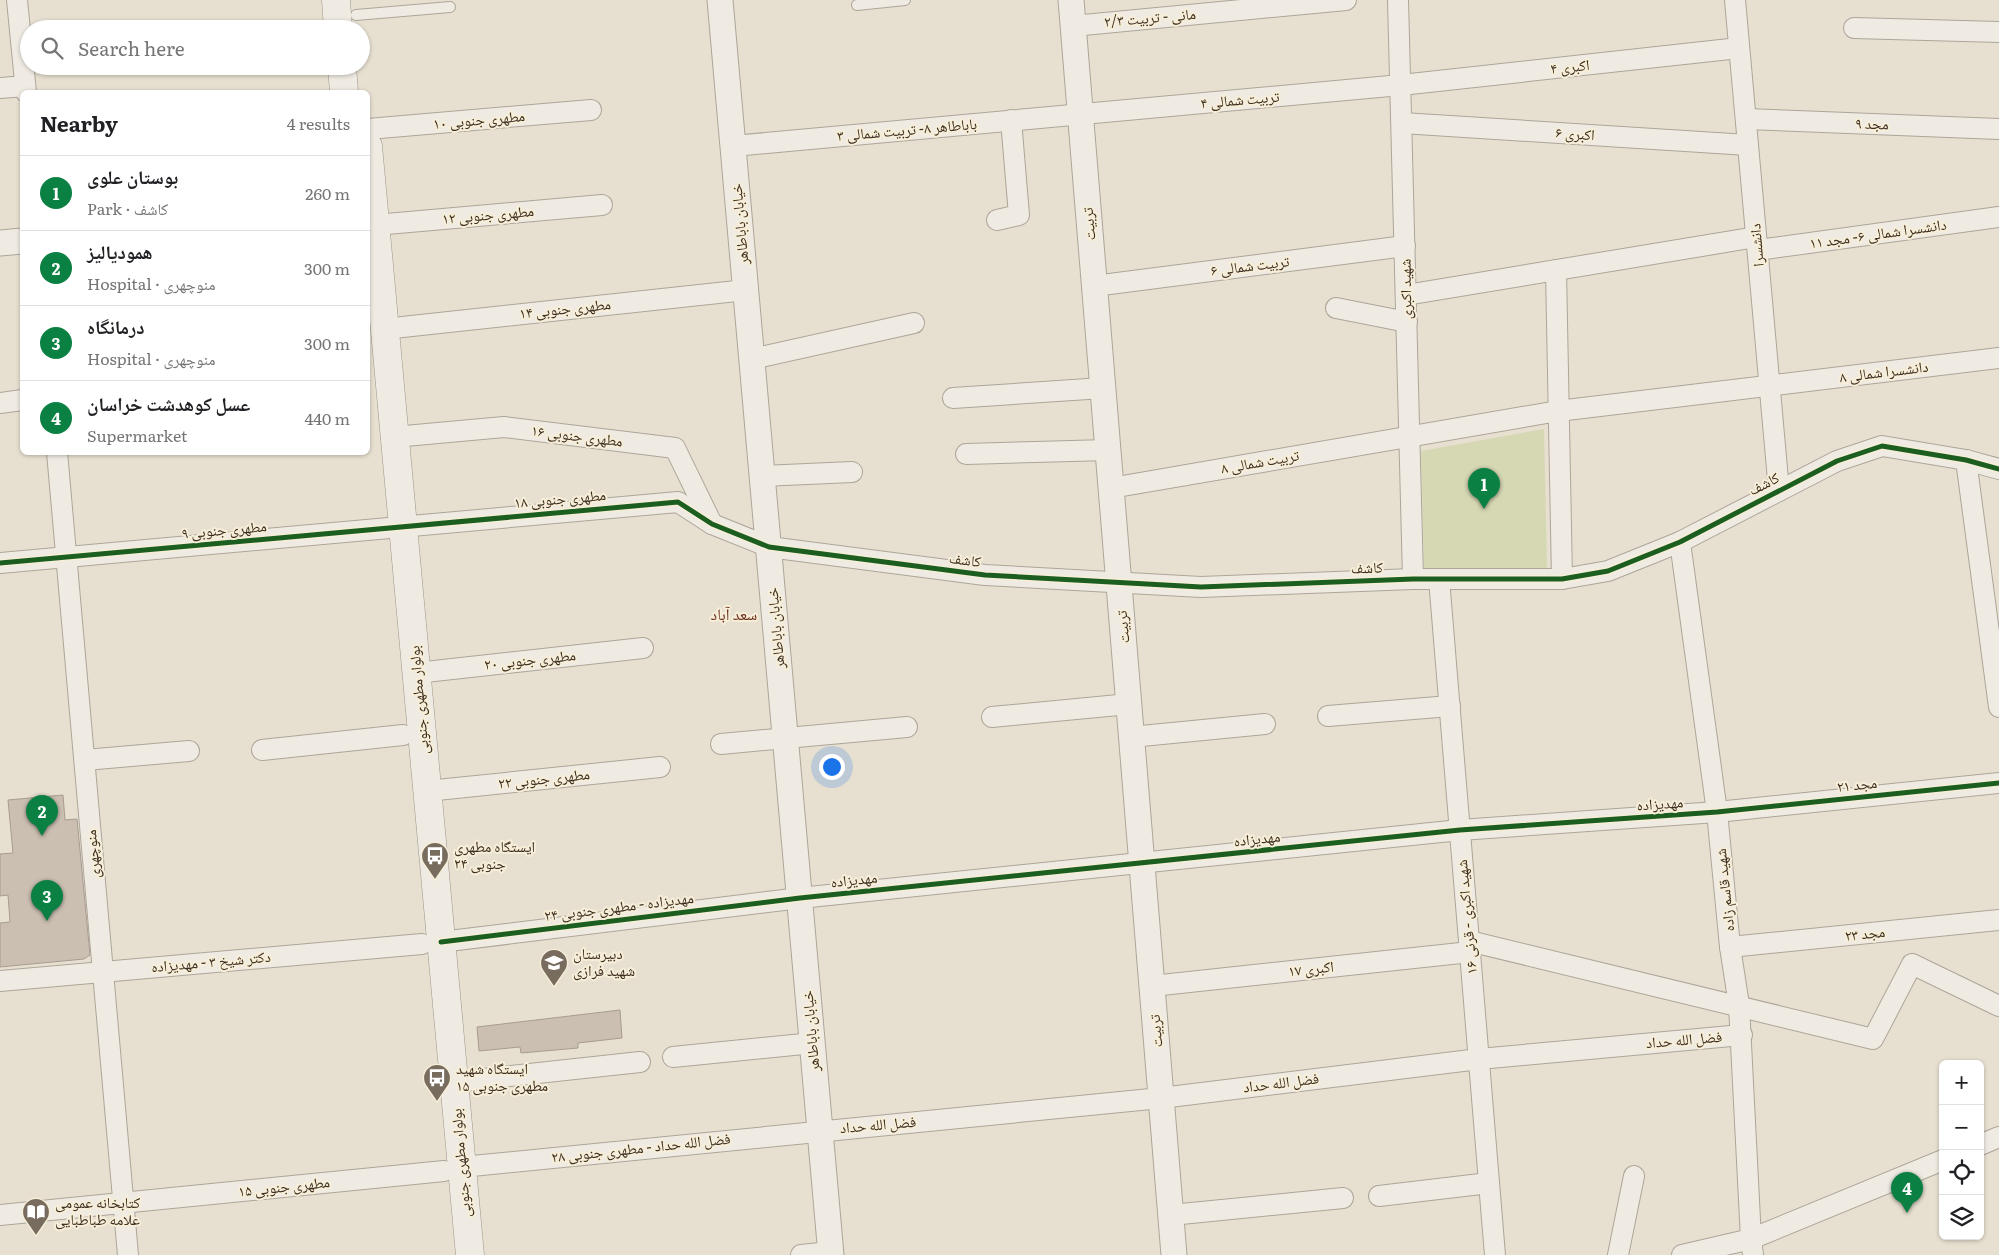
<!DOCTYPE html>
<meta charset="utf-8">
<style>
body{margin:0;font-family:Literata,"Noto Naskh Arabic",serif;background:#f2f2f2;color:#202124}
.controls{position:absolute;right:15px;bottom:15px;display:grid;overflow:hidden;border-radius:8px;box-shadow:0 1px 4px #0004}
.controls button{width:45px;height:45px;display:grid;place-items:center;padding:0;border:0;border-bottom:1px solid #e0e0e0;background:#fff;color:#202124;font:25px sans-serif}
.you{position:absolute;left:831px;top:766px;width:18px;height:18px;margin:-12px;border:4px solid #fff;border-radius:50%;background:#1a73e8;box-shadow:0 0 0 8px #1a73e833}
.badge{display:grid;place-items:center;width:32px;height:32px;border-radius:50%;background:#0b8043;color:#fff;font-size:16px;font-weight:700}
.pin{position:absolute;translate:-50% -41px;filter:drop-shadow(0 1px 2px #0008)}
.pin::after{content:'';position:absolute;top:26px;width:18px;height:15px;background:inherit;clip-path:polygon(0 0,100% 0,50% 100%)}
.list{margin:0;padding:0;list-style:none}
h2{display:flex;justify-content:space-between;align-items:center;height:65px;margin:0;padding:0 20px;font-size:21px}
h2 small{font-size:16px;font-weight:400;color:#757577}
.list li{display:grid;grid-template-columns:32px 1fr auto;gap:15px;align-items:center;box-sizing:border-box;height:75px;padding:0 20px;border-top:1px solid #e0e0e0}
.list b{display:block;font-size:19px;white-space:nowrap}
.list p{margin:0;font-size:16px;white-space:nowrap;color:#757577}
.list em{font-size:16px;font-style:normal;color:#757577}
.icon{flex:none;width:28px;height:28px;fill:none;stroke:currentColor;stroke-width:2;stroke-linecap:round;stroke-linejoin:round}
.map{position:relative;flex:none;width:1999px;height:1255px;overflow:hidden}
.search{position:absolute;background:#fff;box-shadow:0 1px 4px #0004;left:20px;top:20px;width:350px;height:55px;display:flex;align-items:center;gap:12px;box-sizing:border-box;padding:0 18px;border-radius:28px;color:#757577;font-size:19px}
.panel{position:absolute;background:#fff;box-shadow:0 1px 4px #0004;left:20px;top:90px;width:350px;height:365px;border-radius:8px}
.map>svg:first-child{display:block}
.green{fill:#d6d7b3}
.building{fill:#cbbfb2;stroke:#a89c90}
.lines{fill:none;stroke-linecap:round;stroke-linejoin:round}
.service-casing{stroke:#ada599;stroke-width:12}
.minor-casing{stroke:#ada599;stroke-width:22}
.tertiary-casing{stroke:#ada599;stroke-width:27}
.secondary-casing{stroke:#9c958a;stroke-width:29}
.service{stroke:#efebe3;stroke-width:10}
.minor{stroke:#efebe3;stroke-width:20}
.tertiary{stroke:#efebe3;stroke-width:25}
.secondary{stroke:#efebe3;stroke-width:28}
.cycleway-casing{stroke:#f7eed8;stroke-width:8}
.cycleway{stroke:#1b5e20;stroke-width:5}
.labels{text-anchor:middle;stroke-width:4;stroke-linejoin:round;paint-order:stroke}
.street-label{font-size:15px;fill:#3d2e20;stroke:#f7eed8}
.poi-label{font-size:15px;fill:#3d2e20;stroke:#f7eed8;text-anchor:start}
.neighbourhood-label{font-size:16px;fill:#6b2e1e;stroke:#f7eed8}
</style>
<div class="map">
<svg width="1999" height="1255" viewBox="0 0 1999 1255">
<rect width="100%" height="100%" fill="#e7e0d1"/>
<!-- green -->
<polygon class="green" points="1544,429 1547,569 1424,568 1421,451"/>
<!-- building -->
<g class="building">
<polygon points="63,795 65,820 77,819 90,955 84,959 0,967 0,923 10,922 8,895 0,896 0,854 13,853 8,800"/>
<polygon points="620,1010 622,1038 578,1043 578,1048 521,1053 520,1047 479,1051 477,1027"/>
</g>
<g class="lines">
<defs>
<g id="service">
<polyline points="857,5 905,0"/>
<polyline points="356,15 450,7"/>
</g>
<g id="minor">
<polyline points="17,0 26,92"/>
<polyline points="1398,0 1413,579"/>
<polyline points="1735,0 1779,491"/>
<polyline points="1073,26 1346,0"/>
<polyline points="1854,28 1999,32"/>
<polyline points="0,88 25,86"/>
<polyline points="1746,119 1999,129"/>
<polyline points="1402,123 1748,145"/>
<polyline points="368,129 591,110"/>
<polyline points="733,146 1401,85 1739,48"/>
<polyline points="997,220 1019,215 1011,120"/>
<polyline points="375,225 602,205"/>
<polyline points="1758,250 1999,217"/>
<polyline points="1556,270 1562,579"/>
<polyline points="1094,286 1405,246"/>
<polyline points="1406,295 1756,237"/>
<polyline points="1336,308 1407,322"/>
<polyline points="384,329 746,290"/>
<polyline points="752,359 914,323"/>
<polyline points="953,398 1103,388"/>
<polyline points="0,403 22,400"/>
<polyline points="394,437 504,427 675,448 712,524"/>
<polyline points="57,452 128,1255"/>
<polyline points="966,454 1108,450"/>
<polyline points="1966,460 1999,707"/>
<polyline points="762,476 852,472"/>
<polyline points="1111,488 1558,411 1999,358"/>
<polyline points="1680,542 1717,812 1730,947 1739,1005 1751,1239 1753,1255"/>
<polyline points="0,563 678,502 712,524 769,547 985,575 1201,587 1413,579 1562,579 1608,571 1680,542 1837,461 1882,446 1966,460 1999,469"/>
<polyline points="1439,579 1495,1255"/>
<polyline points="416,673 643,648"/>
<polyline points="1328,716 1450,706"/>
<polyline points="992,717 1129,704"/>
<polyline points="1131,737 1265,724"/>
<polyline points="721,744 907,727"/>
<polyline points="262,750 403,735"/>
<polyline points="85,760 189,751"/>
<polyline points="427,791 660,767"/>
<polyline points="1469,941 1873,1039 1912,964 1999,1006"/>
<polyline points="441,942 800,898 1460,830 1717,812 1999,783"/>
<polyline points="1730,947 1999,920"/>
<polyline points="0,981 422,944"/>
<polyline points="1152,986 1470,952"/>
<polyline points="673,1057 813,1043"/>
<polyline points="454,1082 640,1062"/>
<polyline points="1980,1145 1999,1137"/>
<polyline points="462,1167 1161,1098 1479,1059 1742,1035"/>
<polyline points="1379,1196 1489,1183"/>
<polyline points="0,1215 444,1171"/>
<polyline points="1171,1215 1343,1198"/>
<polyline points="801,1255 831,1252"/>
<polyline points="1618,1255 1634,1176"/>
<polyline points="1682,1255 1751,1239 1943,1160"/>
</g>
<g id="tertiary">
<polyline points="720,0 831,1255"/>
<polyline points="1071,0 1174,1255"/>
<polyline points="0,243 22,241"/>
</g>
<g id="secondary">
<polyline points="336,0 338,29"/>
<polyline points="342,66 344,92"/>
<polyline points="368,146 470,1255"/>
</g>
</defs>
<!-- service casing -->
<use href="#service" class="service-casing"/>
<!-- minor casing -->
<use href="#minor" class="minor-casing"/>
<!-- tertiary casing -->
<use href="#tertiary" class="tertiary-casing"/>
<!-- secondary casing -->
<use href="#secondary" class="secondary-casing"/>
<!-- service -->
<use href="#service" class="service"/>
<!-- minor -->
<use href="#minor" class="minor"/>
<!-- tertiary -->
<use href="#tertiary" class="tertiary"/>
<!-- secondary -->
<use href="#secondary" class="secondary"/>
<defs>
<g id="cycleway">
<polyline points="0,563 678,502 712,524 769,547 985,575 1201,587 1413,579 1562,579 1608,571 1680,542 1837,461 1882,446 1966,460 1999,469"/>
<polyline points="441,942 800,898 1460,830 1717,812 1999,783"/>
</g>
</defs>
<!-- cycleway casing -->
<use href="#cycleway" class="cycleway-casing"/>
<!-- cycleway -->
<use href="#cycleway" class="cycleway"/>
</g>
<!-- icons -->
<defs>
<symbol id="bus-pin" viewBox="-11 -11 22 30"><path d="M0 17L-7.5 6A9.5 9.5 0 1 1 7.5 6Z" fill="#786c5e" stroke="#f7eed8"/><path d="M-5-6H5V4H4V6H2V4H-2V6H-4V4H-5ZM-3.5-4V0h7V-4ZM-3.5 1.2v1.5H-2V1.2ZM2 1.2v1.5H3.5V1.2Z" fill="#fff"/></symbol>
<symbol id="school-pin" viewBox="-11 -11 22 30"><path d="M0 17L-7.5 6A9.5 9.5 0 1 1 7.5 6Z" fill="#786c5e" stroke="#f7eed8"/><path d="M0-5L7-2L0 1L-7-2ZM-4 1L0 2.5L4 1V4Q0 6-4 4Z" fill="#fff"/></symbol>
<symbol id="library-pin" viewBox="-11 -11 22 30"><path d="M0 17L-7.5 6A9.5 9.5 0 1 1 7.5 6Z" fill="#786c5e" stroke="#f7eed8"/><path d="M-6-4Q-3-5.5-.7-3.5V5Q-3 3-6 4ZM6-4Q3-5.5 .7-3.5V5Q3 3 6 4Z" fill="#fff"/></symbol>
</defs>
<g fill-rule="evenodd">
<use href="#bus-pin" x="419" y="840" width="32" height="43"/>
<use href="#school-pin" x="538" y="947" width="32" height="43"/>
<use href="#bus-pin" x="421" y="1062" width="32" height="43"/>
<use href="#library-pin" x="20" y="1196" width="32" height="43"/>
</g>
<g class="labels">
<!-- street labels -->
<g class="street-label">
<text transform="translate(1150 18) rotate(-5)" y="5">مانی - تربیت ۲/۳</text>
<text transform="translate(1570 67) rotate(-6)" y="5">اکبری ۴</text>
<text transform="translate(1240 100) rotate(-5)" y="5">تربیت شمالی ۴</text>
<text transform="translate(479 120) rotate(-5)" y="5">مطهری جنوبی ۱۰</text>
<text transform="translate(1872 124) rotate(2)" y="5">مجد ۹</text>
<text transform="translate(907 130) rotate(-5)" y="5">باباطاهر ۸- تربیت شمالی ۳</text>
<text transform="translate(1575 134) rotate(4)" y="5">اکبری ۶</text>
<text transform="translate(488 215) rotate(-5)" y="5">مطهری جنوبی ۱۲</text>
<text transform="translate(740 224) rotate(-95)" y="5">خیابان باباطاهر</text>
<text transform="translate(1089 224) rotate(-95)" y="5">تربیت</text>
<text transform="translate(1878 234) rotate(-8)" y="5">دانشسرا شمالی ۶- مجد ۱۱</text>
<text transform="translate(1757 245) rotate(-95)" y="5">دانشسرا</text>
<text transform="translate(1250 266) rotate(-7)" y="5">تربیت شمالی ۶</text>
<text transform="translate(1406 289) rotate(-91)" y="5">شهید اکبری</text>
<text transform="translate(565 309) rotate(-6)" y="5">مطهری جنوبی ۱۴</text>
<text transform="translate(1884 372) rotate(-7)" y="5">دانشسرا شمالی ۸</text>
<text transform="translate(577 436) rotate(7)" y="5">مطهری جنوبی ۱۶</text>
<text transform="translate(1260 462) rotate(-10)" y="5">تربیت شمالی ۸</text>
<text transform="translate(1764 484) rotate(-27)" y="5">کاشف</text>
<text transform="translate(560 499) rotate(-5)" y="5">مطهری جنوبی ۱۸</text>
<text transform="translate(224 530) rotate(-5)" y="5">مطهری جنوبی ۹</text>
<text transform="translate(965 560) rotate(7)" y="5">کاشف</text>
<text transform="translate(1367 568) rotate(-2)" y="5">کاشف</text>
<text transform="translate(1123 627) rotate(-95)" y="5">تربیت</text>
<text transform="translate(776 628) rotate(-95)" y="5">خیابان باباطاهر</text>
<text transform="translate(530 660) rotate(-6)" y="5">مطهری جنوبی ۲۰</text>
<text transform="translate(419 700) rotate(-95)" y="5">بولوار مطهری جنوبی</text>
<text transform="translate(544 779) rotate(-6)" y="5">مطهری جنوبی ۲۲</text>
<text transform="translate(1857 785) rotate(-6)" y="5">مجد ۲۱</text>
<text transform="translate(1660 804) rotate(-4)" y="5">مهدیزاده</text>
<text transform="translate(1257 839) rotate(-6)" y="5">مهدیزاده</text>
<text transform="translate(93 854) rotate(-95)" y="5">منوچهری</text>
<text transform="translate(854 880) rotate(-6)" y="5">مهدیزاده</text>
<text transform="translate(1725 890) rotate(-96)" y="5">شهید قاسم زاده</text>
<text transform="translate(619 907) rotate(-7)" y="5">مهدیزاده - مطهری جنوبی ۲۴</text>
<text transform="translate(1467 917) rotate(-95)" y="5">شهید اکبری - قرنی ۱۶</text>
<text transform="translate(1865 934) rotate(-6)" y="5">مجد ۲۳</text>
<text transform="translate(211 962) rotate(-5)" y="5">دکتر شیخ ۳ - مهدیزاده</text>
<text transform="translate(1311 969) rotate(-6)" y="5">اکبری ۱۷</text>
<text transform="translate(811 1031) rotate(-95)" y="5">خیابان باباطاهر</text>
<text transform="translate(1156 1031) rotate(-95)" y="5">تربیت</text>
<text transform="translate(1684 1040) rotate(-5)" y="5">فضل الله حداد</text>
<text transform="translate(1281 1083) rotate(-7)" y="5">فضل الله حداد</text>
<text transform="translate(878 1125) rotate(-5)" y="5">فضل الله حداد</text>
<text transform="translate(641 1148) rotate(-6)" y="5">فضل الله حداد - مطهری جنوبی ۲۸</text>
<text transform="translate(461 1163) rotate(-95)" y="5">بولوار مطهری جنوبی</text>
<text transform="translate(284 1187) rotate(-6)" y="5">مطهری جنوبی ۱۵</text>
</g>
<!-- poi labels -->
<g class="poi-label">
<text x="454" y="852">ایستگاه مطهری<tspan x="454" dy="17">جنوبی ۲۴</tspan></text>
<text x="573" y="959">دبیرستان<tspan x="573" dy="17">شهید فرازی</tspan></text>
<text x="456" y="1074">ایستگاه شهید<tspan x="456" dy="17">مطهری جنوبی ۱۵</tspan></text>
<text x="55" y="1208">کتابخانه عمومی<tspan x="55" dy="17">علامه طباطبایی</tspan></text>
</g>
<!-- neighbourhood labels -->
<g class="neighbourhood-label">
<text x="734" y="620">سعد آباد</text>
</g>
</g>
</svg>
<div class="controls">
<button>+</button>
<button>−</button>
<button><svg class="icon" aria-label="locate" viewBox="0 0 24 24"><circle cx="12" cy="12" r="6"/><path d="M12 2v4M12 18v4M2 12h4M18 12h4"/></svg></button>
<button><svg class="icon" aria-label="layers" viewBox="0 0 24 24"><path d="M12 4l9 5-9 5-9-5zM3 14l9 5 9-5"/></svg></button>
</div>
<div class="you"></div>
<div class="pin badge" style="left:1484px;top:509px">1</div>
<div class="pin badge" style="left:42px;top:836px">2</div>
<div class="pin badge" style="left:47px;top:921px">3</div>
<div class="pin badge" style="left:1907px;top:1213px">4</div>
<div class="search"><svg class="icon" aria-label="search" viewBox="0 0 24 24"><circle cx="10" cy="10" r="6"/><path d="M15 15l6 6"/></svg>Search here</div>
<section class="panel">
<h2>Nearby<small>4 results</small></h2>
<ul class="list">
<li><span class="badge">1</span><div><b>بوستان علوی</b><p>Park · کاشف</p></div><em>260 m</em></li>
<li><span class="badge">2</span><div><b>همودیالیز</b><p>Hospital · منوچهری</p></div><em>300 m</em></li>
<li><span class="badge">3</span><div><b>درمانگاه</b><p>Hospital · منوچهری</p></div><em>300 m</em></li>
<li><span class="badge">4</span><div><b>عسل كوهدشت خراسان</b><p>Supermarket</p></div><em>440 m</em></li>
</ul>
</section>
</div>
